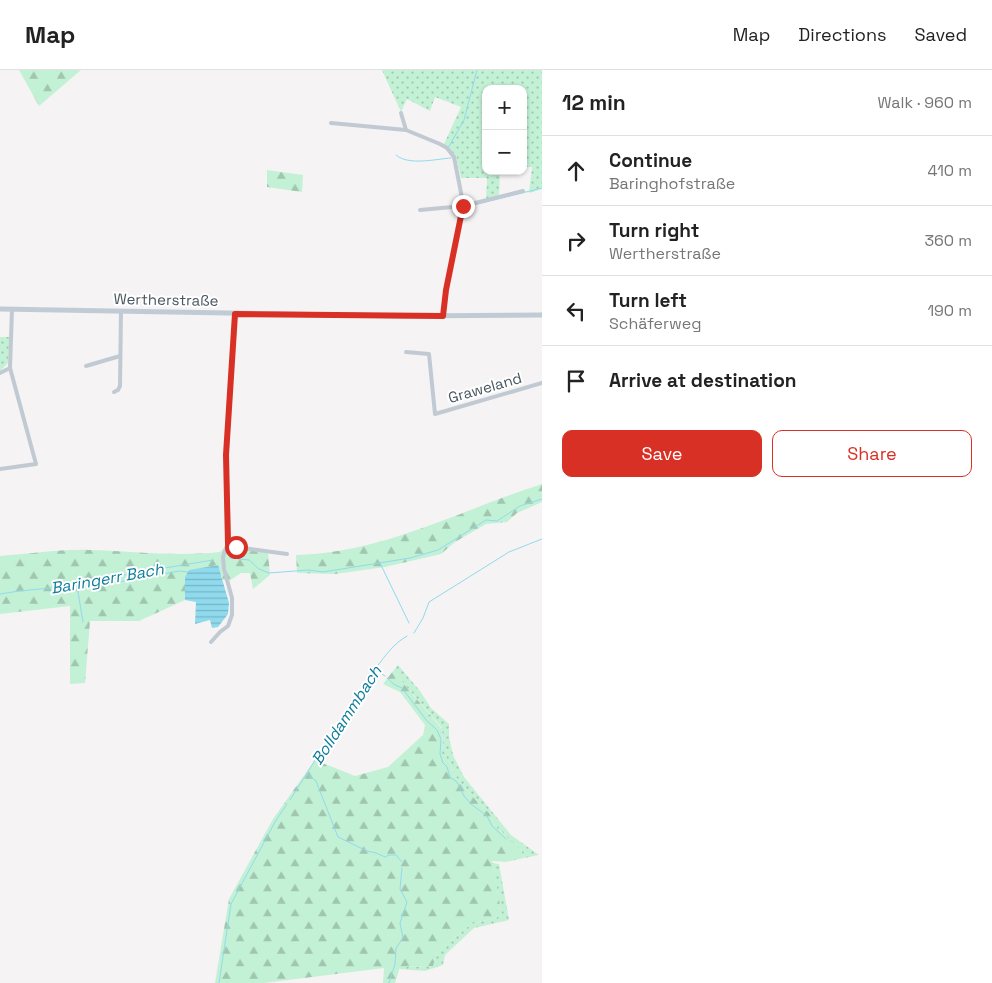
<!DOCTYPE html>
<meta charset="utf-8">
<style>
body{margin:0;font-family:"Space Grotesk",sans-serif;background:#f2f2f2;color:#222}
.controls{position:absolute;right:15px;top:15px;display:grid;overflow:hidden;border-radius:10px;box-shadow:0 1px 4px #0004}
.controls button{width:45px;height:45px;display:grid;place-items:center;padding:0;border:0;border-bottom:1px solid #e0e0e0;background:#fff;color:#222;font:25px sans-serif}
.stop{position:absolute;width:15px;height:15px;margin:-11px;border:4px solid #d93025;border-radius:50%;background:#fff}
.stop.end{background:#d93025;border-color:#fff;box-shadow:0 1px 5px #0008}
.list{margin:0;padding:0;list-style:none}
h2{display:flex;justify-content:space-between;align-items:center;height:65px;margin:0;padding:0 20px;font-size:21px}
h2 small{font-size:16px;font-weight:400;color:#767676}
.list li{display:grid;grid-template-columns:32px 1fr auto;gap:15px;align-items:center;box-sizing:border-box;height:70px;padding:0 20px;border-top:1px solid #e0e0e0}
.list b{display:block;font-size:19px;white-space:nowrap}
.list p{margin:0;font-size:16px;white-space:nowrap;color:#767676}
.list em{font-size:16px;font-style:normal;color:#767676}
.actions{display:flex;gap:10px;padding:15px 20px}
.actions a{flex:1;padding:11px 0;border:1px solid #d93025;border-radius:10px;text-align:center;font-size:18px;color:#d93025}
.actions .main{background:#d93025;color:#fff}
.icon{flex:none;width:28px;height:28px;fill:none;stroke:currentColor;stroke-width:2;stroke-linecap:round;stroke-linejoin:round}
.map{position:relative;flex:none;width:542px;height:913px;overflow:hidden}
header{display:flex;align-items:center;gap:30px;box-sizing:border-box;height:70px;padding:0 25px;background:#fff;border-bottom:1px solid #e0e0e0}
header strong{font-size:24px}
nav{display:flex;gap:28px;margin-inline-start:auto;font-size:18px}
main{display:flex}
aside{flex:1;background:#fff}
.map>svg:first-child{display:block}
.grass{fill:url(#grass-dots)}
.forest{fill:url(#forest-firs)}
.water{fill:url(#water-rules)}
.lines{fill:none;stroke-linecap:round;stroke-linejoin:round}
.stream{stroke:#90daee;stroke-width:1}
.minor{stroke:#c1cad2;stroke-width:4}
.secondary{stroke:#c1cbd6;stroke-width:5}
.route{stroke:#d93025;stroke-width:6}
.labels{text-anchor:middle;stroke-width:4;stroke-linejoin:round;paint-order:stroke}
.street-label{font-size:15px;fill:#4a5661;stroke:#fff}
.water-label{font-size:16px;font-style:italic;fill:#0c7c9b;stroke:#fff}
</style>
<header>
<strong>Map</strong>
<nav><a>Map</a><a>Directions</a><a>Saved</a></nav>
</header>
<main>
<div class="map">
<svg width="542" height="913" viewBox="0 0 542 913">
<defs>
<pattern id="grass-dots" width="8" height="8" patternUnits="userSpaceOnUse" patternTransform="scale(1.25)"><rect width="8" height="8" fill="#c3f1d5"/><path d="M2 2h.1M6 6h.1" fill="none" stroke="#a0c6b0" stroke-width="1.8" stroke-linecap="round"/></pattern>
<pattern id="forest-firs" width="22" height="20" patternUnits="userSpaceOnUse" patternTransform="scale(1.25)"><rect width="22" height="20" fill="#c3f1d5"/><path d="M5 1l3.5 6h-7zM16 11l3.5 6h-7z" fill="#a0c6b0"/></pattern>
<pattern id="water-rules" width="6" height="5" patternUnits="userSpaceOnUse" patternTransform="scale(1.25)"><rect width="6" height="5" fill="#90daee"/><path d="M0 2.5h6" fill="none" stroke="#78b4c4"/></pattern>
</defs>
<rect width="100%" height="100%" fill="#f5f3f3"/>
<!-- grass -->
<g class="grass">
<polygon points="382,0 542,0 542,119 529,123 532,97 523,97 523,19 486,19 486,101 500,101 499,126 486,129 487,108 461,108 456,86 444,74 461,37 435,27 430,41 407,29 401,42"/>
<polygon points="0,267 10,267 8,293 0,301"/>
<polygon points="398,595 420,621 431,638 449,654 449,667 453,685 464,707 511,765 539,785 524,788 521,780 497,757 489,743 468,722 455,706 443,680 442,658 393,601"/>
<polygon points="492,793 499,794 509,850 474,858 445,885 443,895 425,901 399,899 400,897 432,896 436,883 471,854 502,846"/>
</g>
<!-- forest -->
<g class="forest">
<polygon points="19,0 81,0 39,36"/>
<polygon points="267,100 303,105 302,122 267,117"/>
<path d="M 542,414 L 542,432 L 517,443 L 507,452 L 486,454 L 455,472 L 441,484 L 385,497 L 335,504 L 297,503 L 296,485 C 383,483 461,440 542,414 Z"/>
<path d="M 225,477 L 268,483 L 270,505 L 253,519 L 250,503 L 241,503 L 229,511 L 223,510 L 217,495 L 204,498 L 185,507 L 185,530 L 139,551 L 90,551 L 85,613 L 70,614 L 70,536 L 0,544 L 0,486 C 29,484 60,479 89,480 C 133,481 176,487 220,482 Z"/>
<polygon points="393,601 442,659 443,680 455,706 468,722 489,743 497,757 521,780 524,788 506,792 492,791 502,846 471,854 436,883 433,896 400,897 395,913 383,913 384,898 264,913 215,913 229,829 273,749 315,690 355,706 388,697 423,665 425,655 400,622 383,614"/>
</g>
<!-- water -->
<polygon class="water" points="218,495 229,533 228,544 218,557 212,558 210,550 195,554 196,532 185,530 185,507 189,500"/>
<g class="lines">
<!-- stream -->
<g class="stream">
<polyline points="448,78 464,50 477,0"/>
<path d="M 396,85 C 408,96 436,89 451,88"/>
<polyline points="474,135 542,118"/>
<polyline points="230,488 249,490 259,499 269,503 308,500 323,502 410,488 438,480 486,450 497,451 520,436 542,429"/>
<polyline points="380,493 409,553"/>
<polyline points="0,524 19,521 81,515 129,504 213,490"/>
<polyline points="83,552 78,522 80,519 179,501 188,502"/>
<polyline points="414,563 423,548 429,532 509,482 542,469"/>
<polyline points="375,600 385,606"/>
<polyline points="387,608 395,615 402,618 427,651 437,660 441,669 440,684 443,693 447,697 450,707 457,712 464,726 471,734 487,746 492,756 506,769"/>
<polyline points="307,704 316,711 338,767 367,781 376,783 385,787 389,785 396,785 402,792"/>
<path d="M 290,730 C 318,686 345,641 376,598 C 386,585 393,574 407,566"/>
<polyline points="219,913 231,834 275,752 287,734"/>
<polyline points="389,913 395,894 396,878 403,868 400,853 407,832 400,819 402,798"/>
</g>
<!-- minor -->
<g class="minor">
<polyline points="401,43 406,60"/>
<polyline points="331,53 406,60 440,74 447,78 454,87 463,133 446,220 443,246"/>
<polyline points="420,140 463,136 523,121"/>
<polyline points="406,282 429,284 435,344 542,313"/>
<polyline points="86,296 120,286"/>
<polyline points="0,303 10,298"/>
<polyline points="114,322 118,320 120,316 121,241"/>
<polyline points="0,399 36,394 10,298 12,239"/>
<polyline points="228,474 236,477 287,484"/>
<polyline points="211,572 220,562 228,556 232,545 232,528 224,499 223,487 229,470 226,385 235,243"/>
</g>
<!-- secondary -->
<polyline class="secondary" points="0,239 404,246 542,245"/>
</g>
<g class="lines">
<!-- route -->
<polyline class="route" points="236,477 228,474 226,385 235,244 443,246 446,220 463,136"/>
</g>
<g class="labels">
<!-- street labels -->
<g class="street-label">
<text transform="translate(166 230) rotate(1)" y="5">Wertherstraße</text>
<text transform="translate(485 318) rotate(-16)" y="5">Graweland</text>
</g>
<!-- water labels -->
<g class="water-label">
<text transform="translate(107 508) rotate(-10)" y="6">Baringerr Bach</text>
<text transform="translate(346 645) rotate(-57)" y="6">Bolldammbach</text>
</g>
</g>
</svg>
<div class="controls">
<button>+</button>
<button>−</button>
</div>
<div class="stop" style="left:236px;top:477px"></div>
<div class="stop end" style="left:463px;top:136px"></div>
</div>
<aside>
<h2>12 min<small>Walk · 960 m</small></h2>
<ul class="list">
<li><svg class="icon" aria-label="ahead" viewBox="0 0 24 24"><path d="M12 20V5M6 11l6-6 6 6"/></svg><div><b>Continue</b><p>Baringhofstraße</p></div><em>410 m</em></li>
<li><svg class="icon" aria-label="right" viewBox="0 0 24 24"><path d="M7 20v-9h11M14 6l5 5-5 5"/></svg><div><b>Turn right</b><p>Wertherstraße</p></div><em>360 m</em></li>
<li><svg class="icon" aria-label="left" viewBox="0 0 24 24"><path d="M17 20v-9H6M10 6l-5 5 5 5"/></svg><div><b>Turn left</b><p>Schäferweg</p></div><em>190 m</em></li>
<li><svg class="icon" aria-label="arrive" viewBox="0 0 24 24"><path d="M6 21V4h12l-3 4 3 4H6"/></svg><div><b>Arrive at destination</b></div></li>
</ul>
<div class="actions"><a class="main">Save</a><a>Share</a></div>
</aside>
</main>
